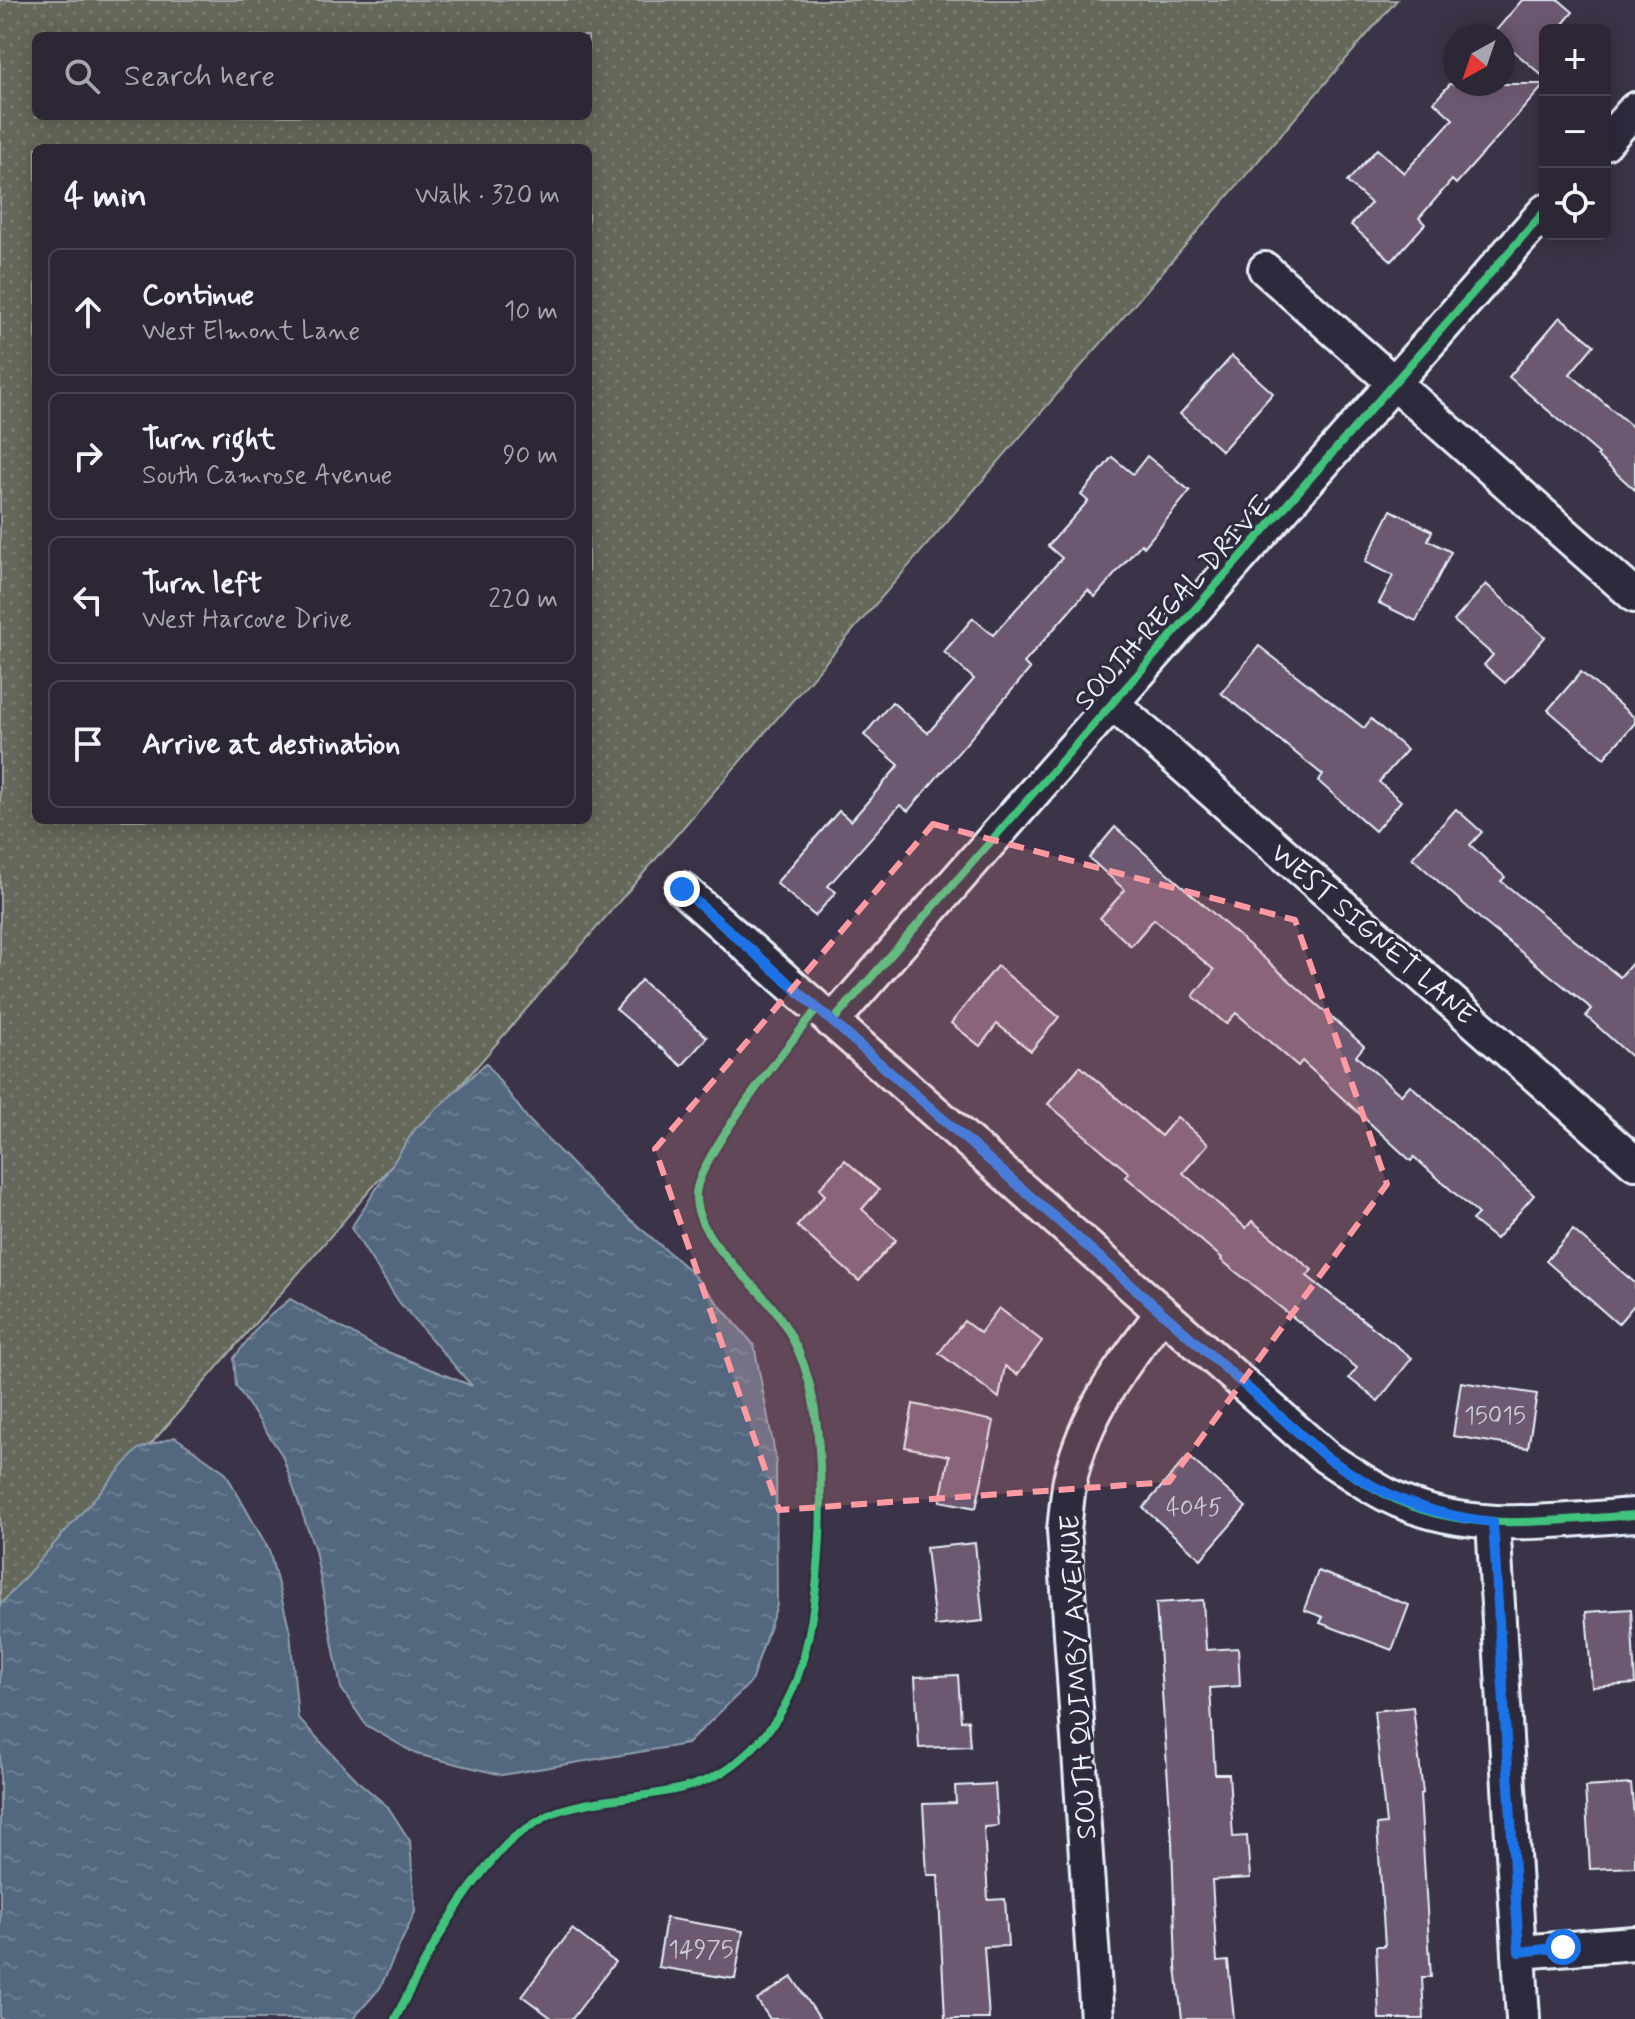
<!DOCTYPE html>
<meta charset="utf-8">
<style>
body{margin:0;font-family:Mynerve,sans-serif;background:#342e3d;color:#f1f3f6}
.controls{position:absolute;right:24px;top:24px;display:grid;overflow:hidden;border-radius:12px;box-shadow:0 4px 20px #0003}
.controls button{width:72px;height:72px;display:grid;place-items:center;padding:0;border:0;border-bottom:2px solid #484350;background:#2c2635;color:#f1f3f6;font:40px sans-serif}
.compass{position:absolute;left:1443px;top:24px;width:72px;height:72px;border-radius:50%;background:#2c2635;box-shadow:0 4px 20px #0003;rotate:220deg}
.stop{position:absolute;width:24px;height:24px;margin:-18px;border:6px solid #1a73e8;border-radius:50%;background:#fff}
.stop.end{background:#1a73e8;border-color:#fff;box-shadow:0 2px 8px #0008}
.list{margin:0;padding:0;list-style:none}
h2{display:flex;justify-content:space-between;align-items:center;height:104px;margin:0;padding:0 32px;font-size:34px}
h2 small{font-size:26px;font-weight:400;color:#a6a5ad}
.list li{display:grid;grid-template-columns:52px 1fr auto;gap:24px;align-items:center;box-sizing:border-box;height:128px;margin:0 16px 16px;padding:0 16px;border:2px solid #484350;border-radius:12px}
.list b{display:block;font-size:30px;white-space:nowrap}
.list p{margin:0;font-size:26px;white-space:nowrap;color:#a6a5ad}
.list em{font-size:26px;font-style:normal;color:#a6a5ad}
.icon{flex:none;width:44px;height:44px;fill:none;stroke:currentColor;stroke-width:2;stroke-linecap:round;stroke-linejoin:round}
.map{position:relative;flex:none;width:1635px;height:2019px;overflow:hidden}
.search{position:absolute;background:#2c2635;box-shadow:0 4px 20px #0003;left:32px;top:32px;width:560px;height:88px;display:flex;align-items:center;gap:20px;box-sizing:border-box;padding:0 28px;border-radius:12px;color:#a6a5ad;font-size:30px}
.panel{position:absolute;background:#2c2635;box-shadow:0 4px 20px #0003;left:32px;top:144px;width:560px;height:680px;border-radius:12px}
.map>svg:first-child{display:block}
.green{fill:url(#green-dots);stroke:#a6aca9;stroke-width:2;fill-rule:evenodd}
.water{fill:url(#water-ripples);stroke:#8f9faf;stroke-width:2}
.building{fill:#6d5971;stroke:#e8f1f8;stroke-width:2}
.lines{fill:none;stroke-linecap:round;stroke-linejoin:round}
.street-casing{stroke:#e8f1f8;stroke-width:38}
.street{stroke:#2f2a3d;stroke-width:32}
.cycleway-casing{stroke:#2f2a3d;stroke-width:13}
.cycleway{stroke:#40c37c;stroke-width:8}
.route{stroke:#1a73e8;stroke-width:10}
.marked{fill:#ff9aa2;fill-opacity:0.2;stroke:#ff9aa2;stroke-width:6;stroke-dasharray:16 10;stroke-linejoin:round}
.labels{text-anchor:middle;stroke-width:6;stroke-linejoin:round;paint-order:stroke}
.number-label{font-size:24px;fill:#c9cbd6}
.street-label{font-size:28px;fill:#e8f1f8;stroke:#2f2a3d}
</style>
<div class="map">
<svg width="1635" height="2019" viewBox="0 0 1635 2019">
<defs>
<pattern id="green-dots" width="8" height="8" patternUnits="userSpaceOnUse" patternTransform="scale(2)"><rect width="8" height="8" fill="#64685a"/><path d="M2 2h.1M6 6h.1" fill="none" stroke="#7a7e72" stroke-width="1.8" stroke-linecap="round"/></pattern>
<pattern id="water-ripples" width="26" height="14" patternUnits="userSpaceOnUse" patternTransform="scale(2)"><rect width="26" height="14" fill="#53687f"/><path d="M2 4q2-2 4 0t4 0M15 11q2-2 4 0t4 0" fill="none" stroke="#6c7e92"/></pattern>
</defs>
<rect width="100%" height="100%" fill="#3b3347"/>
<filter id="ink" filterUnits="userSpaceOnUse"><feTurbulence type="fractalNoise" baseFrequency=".0125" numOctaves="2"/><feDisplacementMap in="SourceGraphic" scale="16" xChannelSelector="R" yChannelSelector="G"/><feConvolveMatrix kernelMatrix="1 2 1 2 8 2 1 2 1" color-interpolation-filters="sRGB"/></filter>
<g filter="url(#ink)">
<!-- green -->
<path class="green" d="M 0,0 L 1397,0 L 0,1619 ZM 36,36 L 588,36 L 588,116 L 36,116 ZM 36,148 L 588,148 L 588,820 L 36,820 Z"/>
<!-- water -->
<g class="water">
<polygon points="486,1063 528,1119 602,1195 689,1270 754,1345 776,1459 777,1605 751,1682 687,1744 502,1775 416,1754 366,1725 341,1688 315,1550 282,1455 236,1386 234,1358 260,1324 290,1299 378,1348 472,1386 399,1302 351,1228 415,1129"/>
<polygon points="175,1437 225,1472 269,1550 290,1631 298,1718 361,1784 388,1807 410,1841 415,1912 380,1988 353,2019 0,2019 0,1605 138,1449"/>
</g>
<!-- building -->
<g class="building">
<polygon points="1522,0 1559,0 1573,12 1558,30 1545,30 1545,78 1503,42 1503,36 1493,34"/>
<polygon points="1450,84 1545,84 1456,184 1452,180 1419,218 1425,224 1392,261 1351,225 1371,203 1347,182 1377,149 1404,173 1453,119 1434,102"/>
<polygon points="1560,317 1594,345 1570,374 1635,429 1635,490 1597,456 1599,454 1509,377"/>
<polygon points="1232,356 1273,393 1222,451 1180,414"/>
<polygon points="1147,456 1190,491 1144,547 1141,544 1095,597 1088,590 1024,663 1030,669 908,811 900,805 828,886 836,892 815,916 776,883 839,811 851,821 899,765 864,735 892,702 928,733 974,679 944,652 973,618 993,635 1062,558 1048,546 1088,501 1081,495 1112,457 1133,474"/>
<polygon points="1391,510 1432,531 1428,540 1451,552 1416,621 1379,603 1393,576 1365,562"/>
<polygon points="1486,584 1545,637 1505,683 1484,665 1493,655 1454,621"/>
<polygon points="1259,646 1364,728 1371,719 1407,750 1379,782 1401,801 1375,831 1318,781 1323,775 1221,693"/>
<polygon points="1581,672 1635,718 1635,723 1604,758 1548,710"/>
<polygon points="1456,809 1482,832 1470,845 1505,877 1501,881 1620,977 1635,960 1635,1060 1586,1016 1592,1009 1484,922 1412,858"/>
<polygon points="1115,827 1364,1046 1356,1056 1401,1095 1410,1085 1534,1195 1496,1239 1472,1220 1478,1214 1414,1157 1411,1161 1302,1061 1298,1066 1236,1013 1226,1024 1193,996 1214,970 1154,919 1131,946 1100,918 1125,890 1089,858"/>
<polygon points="997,966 1059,1017 1031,1051 997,1024 980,1046 951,1023"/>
<polygon points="641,980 707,1037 682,1066 616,1009"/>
<polygon points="1080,1066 1161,1136 1177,1117 1208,1144 1183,1173 1246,1228 1252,1221 1312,1270 1307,1276 1412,1358 1378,1401 1349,1378 1357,1368 1221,1260 1222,1258 1126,1177 1129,1173 1048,1104"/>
<polygon points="845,1160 879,1190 862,1209 896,1240 859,1281 797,1226 825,1195 819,1189"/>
<polygon points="1573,1230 1635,1283 1635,1304 1618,1324 1546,1261"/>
<polygon points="999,1308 1042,1341 1017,1375 1005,1366 999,1398 939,1353 964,1321 980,1333"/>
<polygon points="1461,1382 1537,1394 1528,1448 1453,1436"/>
<polygon points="913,1404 994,1421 976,1508 940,1501 949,1456 905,1447"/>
<polygon points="1188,1456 1246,1507 1201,1559 1143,1508"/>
<polygon points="975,1543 983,1621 935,1626 926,1548"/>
<polygon points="1318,1571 1409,1605 1392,1650 1320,1623 1323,1617 1304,1610"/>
<polygon points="1203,1600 1206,1650 1238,1648 1240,1686 1210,1688 1215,1774 1229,1774 1233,1837 1247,1836 1250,1878 1212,1880 1217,1962 1228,1961 1234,2019 1182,2019 1176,1967 1172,1841 1156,1603"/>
<polygon points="1631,1609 1635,1684 1592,1687 1586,1612"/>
<polygon points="958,1675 961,1721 968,1720 970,1746 919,1748 915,1677"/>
<polygon points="1413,1707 1423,1793 1420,1794 1431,1977 1422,1977 1424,2019 1379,2019 1376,1946 1385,1946 1377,1825 1386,1824 1374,1711"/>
<polygon points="995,1784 998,1826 984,1827 988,1900 1005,1899 1008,1946 984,1947 989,2019 945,2019 938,1875 927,1875 923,1804 956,1803 955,1786"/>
<polygon points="1631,1784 1635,1826 1635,1867 1590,1869 1585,1787"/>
<polygon points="666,1918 743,1931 735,1979 658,1967"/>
<polygon points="572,1929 615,1962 572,2019 553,2019 522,1996"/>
<polygon points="792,1977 820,2019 770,2019 757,2000"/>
</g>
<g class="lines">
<defs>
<g id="street">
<polyline points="1605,143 1635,109"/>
<polyline points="1265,269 1635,596"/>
<polyline points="1112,703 1635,1163"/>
<path d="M 682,889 L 1326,1457 C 1350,1473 1373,1489 1399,1501 C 1474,1534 1556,1520 1635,1515"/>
<polyline points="832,1022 1545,211"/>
<polyline points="1493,1522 1523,2019"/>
<polyline points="1519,1952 1635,1943"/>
<path d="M 1097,2019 L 1064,1530 C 1066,1514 1067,1496 1070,1480 C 1084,1415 1122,1365 1162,1313"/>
</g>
</defs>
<!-- street casing -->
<use href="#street" class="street-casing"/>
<!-- street -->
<use href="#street" class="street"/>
<defs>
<g id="cycleway">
<path d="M 682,889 L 1326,1457 C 1350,1473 1373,1489 1399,1501 C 1474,1534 1556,1520 1635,1515"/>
<polyline points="832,1022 1545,211"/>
<path d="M 395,2019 C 421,1968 446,1918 482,1873 C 494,1858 507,1841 523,1831 C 534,1824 546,1815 558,1811 C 603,1796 654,1799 699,1783 C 738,1770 775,1730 791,1693 C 824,1621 829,1458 809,1382 C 803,1358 793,1337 779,1316 C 754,1279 695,1241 696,1195 C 696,1159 792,1041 817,1009"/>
</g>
</defs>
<!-- cycleway casing -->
<use href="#cycleway" class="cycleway-casing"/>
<!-- cycleway -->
<use href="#cycleway" class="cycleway"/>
</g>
</g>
<g class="lines" filter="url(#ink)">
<!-- route -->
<path class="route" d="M 682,889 L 1326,1457 C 1383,1496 1424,1514 1493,1522 L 1519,1952 L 1563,1947"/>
</g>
<!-- marked area -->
<path class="marked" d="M 933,824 L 1295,920 L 1387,1184 L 1169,1482 L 779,1510 L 655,1149 Z"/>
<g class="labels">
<!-- number labels -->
<g class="number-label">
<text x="1495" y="1423">15015</text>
<text x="1194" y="1515">4045</text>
<text x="701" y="1957">14975</text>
</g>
<!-- street labels -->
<g class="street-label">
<text transform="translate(1172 602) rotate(-48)" y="10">SOUTH REGAL DRIVE</text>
<text transform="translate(1374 933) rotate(41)" y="10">WEST SIGNET LANE</text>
<text transform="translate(1077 1677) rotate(-93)" y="10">SOUTH QUIMBY AVENUE</text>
</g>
</g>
</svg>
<div class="controls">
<button>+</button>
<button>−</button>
<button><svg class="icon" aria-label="locate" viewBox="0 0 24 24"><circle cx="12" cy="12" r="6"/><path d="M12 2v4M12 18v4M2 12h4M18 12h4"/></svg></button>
</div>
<svg class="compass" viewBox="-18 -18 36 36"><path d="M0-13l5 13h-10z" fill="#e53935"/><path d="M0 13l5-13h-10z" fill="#a6a5ad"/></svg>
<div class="stop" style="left:1563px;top:1947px"></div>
<div class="stop end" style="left:682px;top:889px"></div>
<div class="search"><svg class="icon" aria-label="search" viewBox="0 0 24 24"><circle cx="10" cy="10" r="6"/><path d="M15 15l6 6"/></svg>Search here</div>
<section class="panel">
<h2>4 min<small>Walk · 320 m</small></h2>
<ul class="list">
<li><svg class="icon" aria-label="ahead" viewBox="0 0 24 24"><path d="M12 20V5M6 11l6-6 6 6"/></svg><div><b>Continue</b><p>West Elmont Lane</p></div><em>10 m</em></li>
<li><svg class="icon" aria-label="right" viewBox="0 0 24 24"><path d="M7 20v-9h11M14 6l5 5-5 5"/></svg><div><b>Turn right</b><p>South Camrose Avenue</p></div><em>90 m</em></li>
<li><svg class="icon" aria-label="left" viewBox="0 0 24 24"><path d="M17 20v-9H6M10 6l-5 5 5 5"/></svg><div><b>Turn left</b><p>West Harcove Drive</p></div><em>220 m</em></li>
<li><svg class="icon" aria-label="arrive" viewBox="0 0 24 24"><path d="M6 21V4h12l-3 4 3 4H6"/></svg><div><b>Arrive at destination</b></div></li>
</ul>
</section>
</div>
